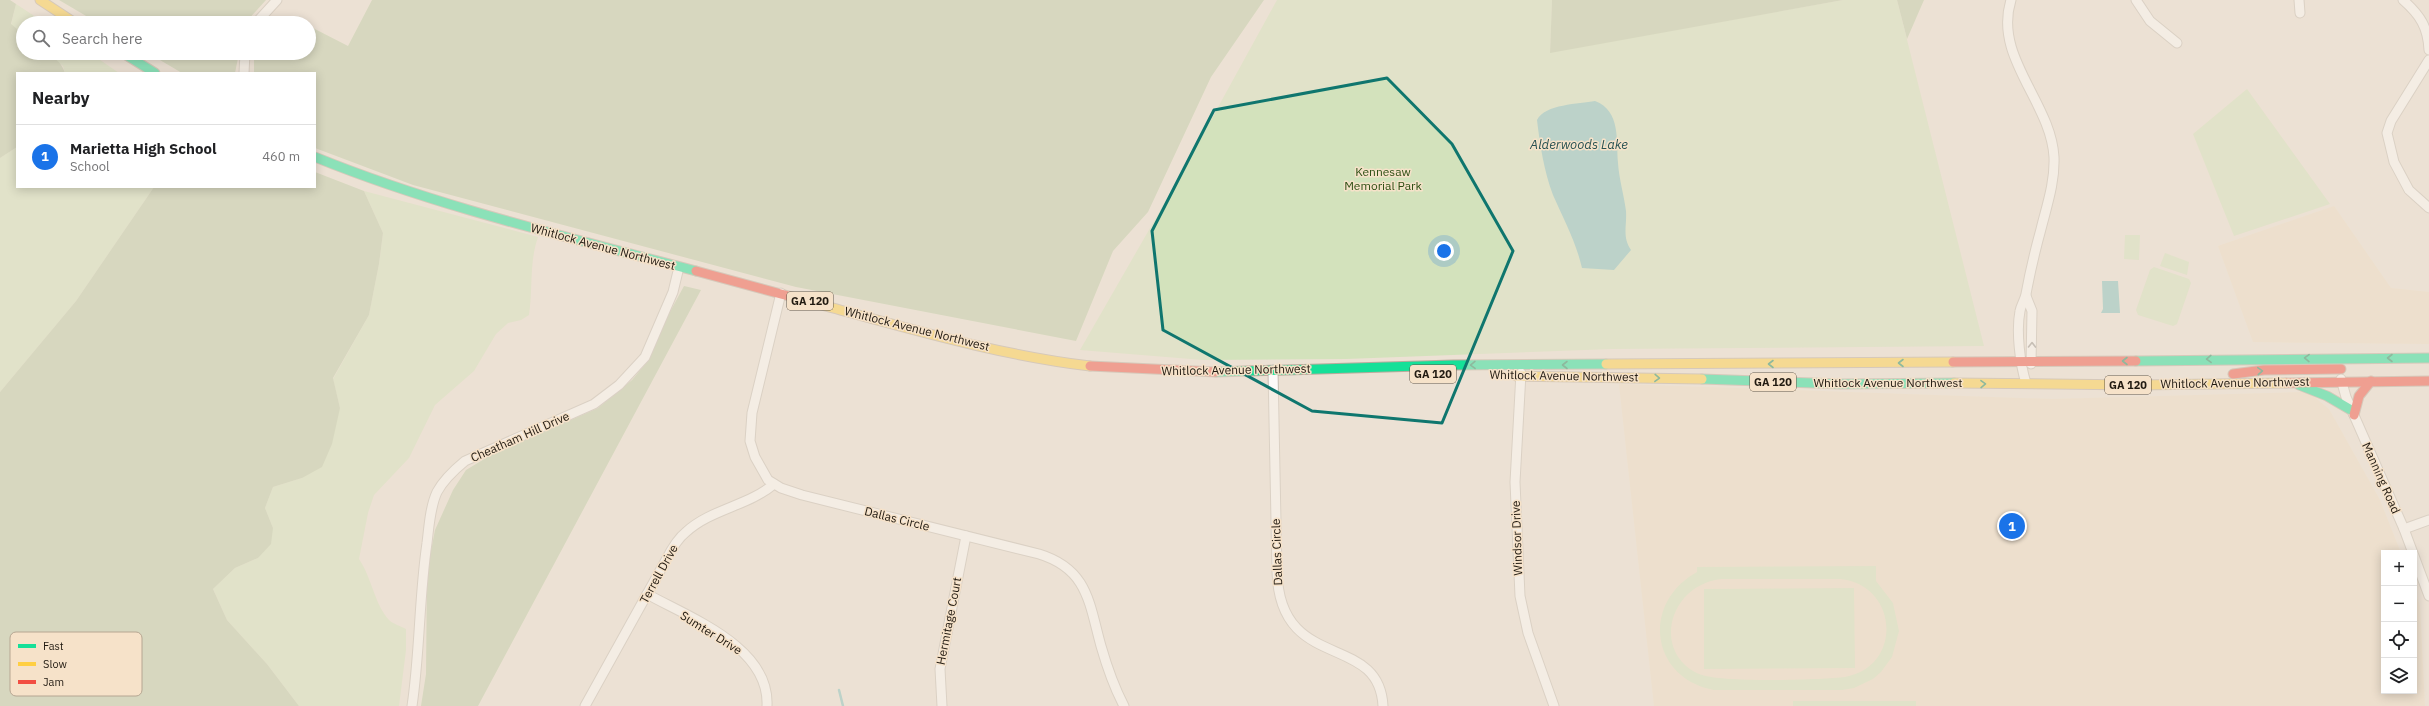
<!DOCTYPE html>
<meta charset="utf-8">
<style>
body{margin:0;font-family:"IBM Plex Sans",sans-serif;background:#f2f2f2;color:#202124}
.controls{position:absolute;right:12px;bottom:12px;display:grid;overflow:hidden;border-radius:0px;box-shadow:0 2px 10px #0003}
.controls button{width:36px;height:36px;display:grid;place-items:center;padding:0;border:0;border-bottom:1px solid #e0e0e0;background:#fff;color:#202124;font:20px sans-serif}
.you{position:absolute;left:1444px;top:251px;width:14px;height:14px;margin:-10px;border:3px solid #fff;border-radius:50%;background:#1a73e8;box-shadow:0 0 0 6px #1a73e833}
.badge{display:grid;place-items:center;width:26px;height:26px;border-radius:50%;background:#1a73e8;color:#fff;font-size:13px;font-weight:700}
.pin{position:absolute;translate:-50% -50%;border:2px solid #fff;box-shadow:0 1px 4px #0006}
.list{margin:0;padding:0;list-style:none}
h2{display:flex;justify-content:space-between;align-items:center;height:52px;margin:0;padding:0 16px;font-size:17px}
h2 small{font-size:13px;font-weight:400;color:#757577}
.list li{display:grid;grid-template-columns:26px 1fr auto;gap:12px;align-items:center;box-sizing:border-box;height:64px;padding:0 16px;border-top:1px solid #e0e0e0}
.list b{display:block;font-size:15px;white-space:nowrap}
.list p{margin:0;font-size:13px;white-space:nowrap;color:#757577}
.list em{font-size:13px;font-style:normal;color:#757577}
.icon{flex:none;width:22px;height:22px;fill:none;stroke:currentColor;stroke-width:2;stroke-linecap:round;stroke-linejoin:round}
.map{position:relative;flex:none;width:2429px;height:706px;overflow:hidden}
.search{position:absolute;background:#fff;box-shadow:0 2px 10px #0003;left:16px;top:16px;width:300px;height:44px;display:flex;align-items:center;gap:10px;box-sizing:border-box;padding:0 14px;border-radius:22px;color:#757577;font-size:15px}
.panel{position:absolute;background:#fff;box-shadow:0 2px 10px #0003;left:16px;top:72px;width:300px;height:116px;border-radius:0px}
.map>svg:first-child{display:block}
.built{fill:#eedcc5}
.green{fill:#d3e2bc;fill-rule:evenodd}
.forest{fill:#bccba6}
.water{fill:#80bfbc}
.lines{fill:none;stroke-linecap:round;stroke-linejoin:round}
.stream{stroke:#80bfbc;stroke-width:2.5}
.street-casing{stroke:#c5bcb2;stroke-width:11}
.fast-casing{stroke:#baaa9c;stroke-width:11}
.slow-casing{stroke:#baaa9c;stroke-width:11}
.jam-casing{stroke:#baaa9c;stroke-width:11}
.street{stroke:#fcfaf9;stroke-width:9}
.fast{stroke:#16e098;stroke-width:9}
.slow{stroke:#ffcf43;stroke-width:9}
.jam{stroke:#f24e42;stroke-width:9}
.oneway{stroke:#999591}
.oneway2{stroke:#1b875b}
.marked{fill:none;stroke:#0f766e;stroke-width:3;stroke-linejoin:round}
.labels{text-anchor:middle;stroke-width:3;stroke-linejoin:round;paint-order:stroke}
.shield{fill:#f6e2c9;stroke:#615648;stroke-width:1}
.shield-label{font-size:11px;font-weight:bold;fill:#211a11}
.park-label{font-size:12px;fill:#2c4e13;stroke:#f6e2c9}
.street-label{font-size:12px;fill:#211a11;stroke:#f6e2c9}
.water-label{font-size:13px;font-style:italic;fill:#285253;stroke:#f6e2c9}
.key{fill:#f6e2c9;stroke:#b6a692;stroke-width:1}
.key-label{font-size:11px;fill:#211a11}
</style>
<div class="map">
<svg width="2429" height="706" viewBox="0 0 2429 706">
<rect width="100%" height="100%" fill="#ece1d4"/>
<!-- built -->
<g class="built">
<polygon points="2334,206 2391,288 2429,292 2429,344 2253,342 2218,246"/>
<polygon points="1619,384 2052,399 2302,392 2313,396 2329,409 2380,500 2401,553 2384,553 2384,691 2414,691 2414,588 2420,606 2425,706 1654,706"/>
</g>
<!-- green -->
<g class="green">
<polygon points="1277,0 1552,0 1550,52 1843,0 1897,0 1984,346 1612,349 1346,359 1203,360 1080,350 1184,169"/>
<polygon points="16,4 45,23 23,23 23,34 11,25"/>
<polygon points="47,53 90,53 119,73 65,73 63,66"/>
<polygon points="2247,89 2330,204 2234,236 2193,134"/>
<polygon points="17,147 17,187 154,187 76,301 0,392 0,158"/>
<path d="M 364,191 L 538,237 C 529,263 533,289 529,315 L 521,320 L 508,323 L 496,334 L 474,371 L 435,405 L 409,458 L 374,495 L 368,513 L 359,559 C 372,578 374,603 389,620 C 393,624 401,626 406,629 L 406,650 L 399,706 L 299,706 L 267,664 L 227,620 L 213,589 L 235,568 L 258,558 L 273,528 L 265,508 L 273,487 L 302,478 L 340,408 L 333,379 L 369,315 L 379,264 L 383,233 Z"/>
<polygon points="2125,235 2140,235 2139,260 2124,259"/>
<polygon points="2165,253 2189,262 2187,275 2160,266"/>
<polygon points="2154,267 2189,279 2191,283 2177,324 2173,326 2138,315 2136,310 2150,270"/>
<path d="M 1876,566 L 1876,581 L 1893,603 L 1899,631 L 1892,657 L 1881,672 L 1873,679 L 1854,688 L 1842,690 L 1714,690 C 1650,678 1641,603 1697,572 L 1697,567 ZM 1721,579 L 1840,579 C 1899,585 1903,667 1845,677 C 1819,680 1720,683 1699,674 C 1651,652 1669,585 1721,579 Z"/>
<polygon points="1854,588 1855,668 1704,669 1704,589"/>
<rect x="1793" y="701" width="123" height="5"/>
</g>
<!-- forest -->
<g class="forest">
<path d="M 0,0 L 10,0 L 16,4 L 11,24 L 23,34 L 23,53 C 40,53 59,53 65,73 L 17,73 L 17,147 L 0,158 Z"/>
<polygon points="59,0 266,0 245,23 98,23"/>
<polygon points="372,0 1264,0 1211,77 1148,212 1113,251 1076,341 796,287 413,185 315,148 315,73 254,73 254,53 309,53 309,26 348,46"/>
<polygon points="1552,0 1843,0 1550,53"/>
<polygon points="1897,0 1924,0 1907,39"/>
<polygon points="148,53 239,53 235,73 182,73"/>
<polygon points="315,172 364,191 383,233 379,264 369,315 333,378 340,408 332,444 322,467 302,478 273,487 265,508 273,528 271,544 258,558 235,568 213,589 227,620 267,664 299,706 0,706 0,392 76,301 154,187 315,187"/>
<polygon points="684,286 701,290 478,706 421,706 426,674 427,571 435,530 453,490 466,470 491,455 598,408 632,380 647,362 665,321"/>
</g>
<!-- water -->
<g class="water">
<path d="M 1595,101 C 1621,111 1616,140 1618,163 C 1619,179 1624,195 1626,211 C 1627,226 1622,237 1631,250 L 1614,270 L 1582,268 C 1576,242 1564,220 1553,195 C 1544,171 1540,145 1537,120 C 1545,104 1579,104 1595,101 Z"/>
<polygon points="2102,281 2118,281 2120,313 2101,313 2103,309"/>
</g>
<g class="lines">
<!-- stream -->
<polyline class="stream" points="839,690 843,706"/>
<defs>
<g id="street">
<path d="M 2011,0 C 1993,57 2051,102 2054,157 C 2055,182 2047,205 2041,229 C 2035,251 2030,272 2026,294 C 2025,300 2021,305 2020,311 C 2016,331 2020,364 2026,383"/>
<polyline points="2136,0 2150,21 2177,43"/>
<polyline points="2299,0 2300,13"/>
<path d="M 2403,0 C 2420,15 2428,27 2429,50"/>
<polyline points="256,23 277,0"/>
<polyline points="2429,60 2391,121 2387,133 2394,162 2409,190 2429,208"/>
<polyline points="244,73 245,53"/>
<path d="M 781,293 L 752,413 L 750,441 L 755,457 L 768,480 L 781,488 L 802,495 L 1039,554 C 1088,569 1089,603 1101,646 C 1107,667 1114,687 1124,706"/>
<polyline points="2026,296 2032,311 2031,364"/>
<path d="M 1273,370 L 1277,572 C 1280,674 1379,631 1383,706"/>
<polyline points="1521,373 1515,482 1520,596 1528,633 1554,706"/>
<polyline points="2341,379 2346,397 2404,529 2429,596"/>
<polyline points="2404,529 2429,520"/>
<path d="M 647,594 C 690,618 770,647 767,706"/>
<path d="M 412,706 C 420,652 419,597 427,543 C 429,527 430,507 437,492 C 444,479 454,470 465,461 L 594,404 L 619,385 L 645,357 L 673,292 L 679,267"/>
<path d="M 585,706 L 666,560 C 671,550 677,539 686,532 C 711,509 748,506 774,484"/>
<polyline points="942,706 940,669 966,536"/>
</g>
<g id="fast">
<polyline points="123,53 155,73"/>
<path d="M 315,157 C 438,207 568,237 696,271"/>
<polyline points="2136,361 2429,358"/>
<polyline points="1216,372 1453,365 1606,364"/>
<polyline points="1702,379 1841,384 1954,383"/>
<polyline points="2299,385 2327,396 2351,410"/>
</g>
<g id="slow">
<polyline points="40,0 75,23"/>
<path d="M 818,304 C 908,328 997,355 1090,366"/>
<polyline points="1606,364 1953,362"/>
<polyline points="1516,376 1702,379"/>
<polyline points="1954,383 2137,385 2286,383"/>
</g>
<g id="jam">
<polyline points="696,271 818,304"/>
<polyline points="1953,362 2136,361"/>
<polyline points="1090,366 1216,372"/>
<polyline points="2233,374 2264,370 2341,369"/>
<polyline points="2286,383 2429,381"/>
<polyline points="2354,415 2359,396 2371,381"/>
</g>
</defs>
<!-- street casing -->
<use href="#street" class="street-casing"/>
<!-- fast casing -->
<use href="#fast" class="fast-casing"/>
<!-- slow casing -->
<use href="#slow" class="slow-casing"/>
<!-- jam casing -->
<use href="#jam" class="jam-casing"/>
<!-- street -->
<use href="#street" class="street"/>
<!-- fast -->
<use href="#fast" class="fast"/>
<!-- slow -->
<use href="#slow" class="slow"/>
<!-- jam -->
<use href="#jam" class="jam"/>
</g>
<!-- one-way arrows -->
<defs><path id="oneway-chevron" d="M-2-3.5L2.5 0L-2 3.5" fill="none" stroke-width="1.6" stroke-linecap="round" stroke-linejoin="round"/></defs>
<use class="oneway" href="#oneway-chevron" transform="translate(2032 345) rotate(-89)"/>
<g class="oneway2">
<use href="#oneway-chevron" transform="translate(2307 358) rotate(-179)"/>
<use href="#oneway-chevron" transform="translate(2390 358) rotate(180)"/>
<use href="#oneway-chevron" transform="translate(2209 359) rotate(178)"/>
<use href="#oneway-chevron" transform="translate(2125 361) rotate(180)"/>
<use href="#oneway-chevron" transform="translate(1901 363) rotate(180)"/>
<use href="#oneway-chevron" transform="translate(1771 364) rotate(180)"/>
<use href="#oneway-chevron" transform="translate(1473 365) rotate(179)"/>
<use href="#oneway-chevron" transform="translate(1565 365) rotate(180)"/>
<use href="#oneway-chevron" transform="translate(2260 371) rotate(-4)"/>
<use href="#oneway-chevron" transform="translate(1657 378) rotate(2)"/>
<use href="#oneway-chevron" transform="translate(1983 384) rotate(-1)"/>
</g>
<!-- marked area -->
<path d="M0 0H2429V706H0ZM 1387,78 L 1452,144 L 1513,251 L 1442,423 L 1312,411 L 1163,330 L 1152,231 L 1214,110 Z" fill="#ece1d4" fill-opacity=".55" fill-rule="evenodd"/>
<path class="marked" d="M 1387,78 L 1452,144 L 1513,251 L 1442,423 L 1312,411 L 1163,330 L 1152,231 L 1214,110 Z"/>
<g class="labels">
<!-- shield labels -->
<g class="shield">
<rect x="787" y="292" width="46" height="18" rx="3"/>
<rect x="1410" y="365" width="46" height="18" rx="3"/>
<rect x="1750" y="373" width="46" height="18" rx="3"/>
<rect x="2105" y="376" width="46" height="18" rx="3"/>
</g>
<g class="shield-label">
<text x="810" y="305">GA 120</text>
<text x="1433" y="378">GA 120</text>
<text x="1773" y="386">GA 120</text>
<text x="2128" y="389">GA 120</text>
</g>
<!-- park labels -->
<g class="park-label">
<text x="1383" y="176">Kennesaw<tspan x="1383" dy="14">Memorial Park</tspan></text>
</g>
<!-- street labels -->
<g class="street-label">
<text transform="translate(603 247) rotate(15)" y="4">Whitlock Avenue Northwest</text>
<text transform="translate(917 329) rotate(14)" y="4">Whitlock Avenue Northwest</text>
<text transform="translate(1236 370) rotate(-1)" y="4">Whitlock Avenue Northwest</text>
<text transform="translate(1564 376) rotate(1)" y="4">Whitlock Avenue Northwest</text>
<text x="1888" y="387">Whitlock Avenue Northwest</text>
<text transform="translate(2235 383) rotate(-1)" y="4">Whitlock Avenue Northwest</text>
<text transform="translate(520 437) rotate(-24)" y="4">Cheatham Hill Drive</text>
<text transform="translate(2381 478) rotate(66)" y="4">Manning Road</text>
<text transform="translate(897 519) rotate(14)" y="4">Dallas Circle</text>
<text transform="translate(1517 538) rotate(-92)" y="4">Windsor Drive</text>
<text transform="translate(1277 552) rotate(-92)" y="4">Dallas Circle</text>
<text transform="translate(659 574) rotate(-61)" y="4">Terrell Drive</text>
<text transform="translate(949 621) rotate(-79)" y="4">Hermitage Court</text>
<text transform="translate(711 633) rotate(32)" y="4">Sumter Drive</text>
</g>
<!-- water labels -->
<g class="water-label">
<text x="1579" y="149">Alderwoods Lake</text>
</g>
</g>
<!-- legend -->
<rect x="10" y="632" width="132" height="64" rx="6" class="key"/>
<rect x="18" y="644" width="18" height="4" fill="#16e098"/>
<rect x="18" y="662" width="18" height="4" fill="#ffcf43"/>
<rect x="18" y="680" width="18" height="4" fill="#f24e42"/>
<g class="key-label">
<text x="43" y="650">Fast</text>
<text x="43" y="668">Slow</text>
<text x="43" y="686">Jam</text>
</g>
</svg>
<div class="controls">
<button>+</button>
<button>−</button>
<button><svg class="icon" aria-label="locate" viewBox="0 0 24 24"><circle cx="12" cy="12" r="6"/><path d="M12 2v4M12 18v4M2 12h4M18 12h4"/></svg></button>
<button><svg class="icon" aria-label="layers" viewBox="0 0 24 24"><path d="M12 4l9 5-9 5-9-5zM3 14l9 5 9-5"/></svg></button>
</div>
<div class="you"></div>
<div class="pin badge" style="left:2012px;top:526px">1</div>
<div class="search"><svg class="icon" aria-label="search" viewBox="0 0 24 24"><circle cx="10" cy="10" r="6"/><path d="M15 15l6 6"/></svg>Search here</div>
<section class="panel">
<h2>Nearby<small></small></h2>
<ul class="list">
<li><span class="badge">1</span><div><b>Marietta High School</b><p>School</p></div><em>460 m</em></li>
</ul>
</section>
</div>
